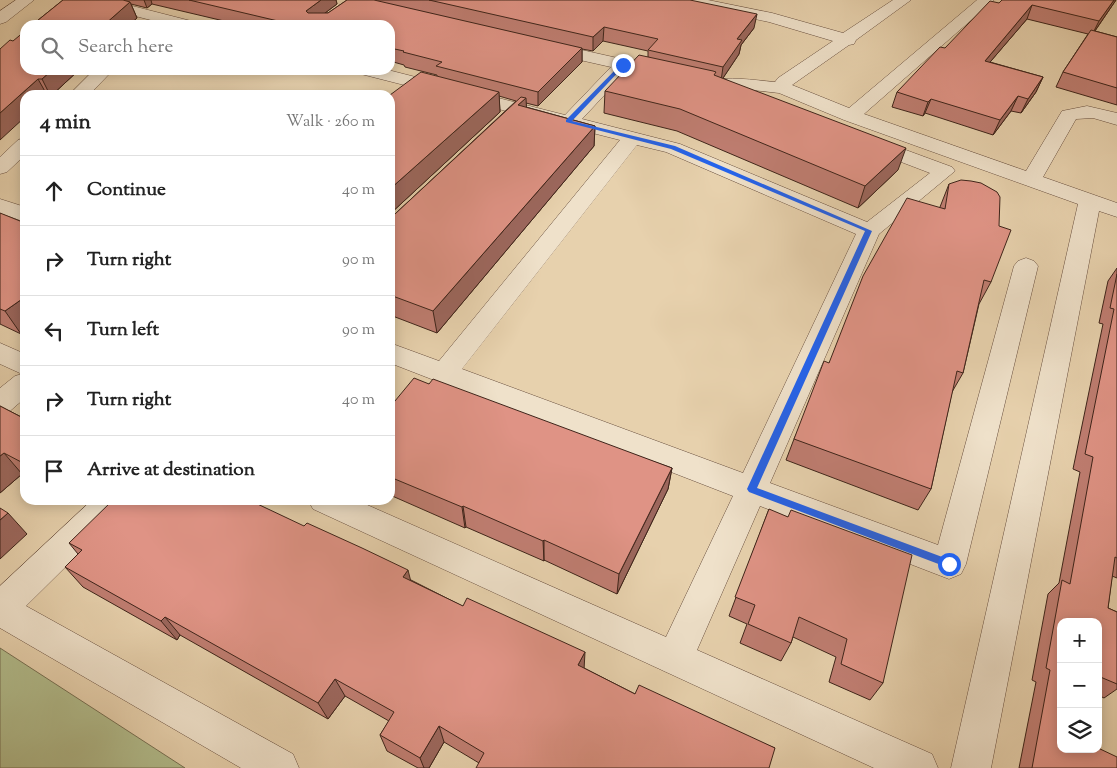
<!DOCTYPE html>
<meta charset="utf-8">
<style>
body{margin:0;font-family:"Sorts Mill Goudy",serif;background:#f2f2f2;color:#222}
.controls{position:absolute;right:15px;bottom:15px;display:grid;overflow:hidden;border-radius:10px;box-shadow:0 2px 12px #0003}
.controls button{width:45px;height:45px;display:grid;place-items:center;padding:0;border:0;border-bottom:1px solid #e0e0e0;background:#fff;color:#222;font:25px sans-serif}
.stop{position:absolute;width:15px;height:15px;margin:-11px;border:4px solid #2563eb;border-radius:50%;background:#fff}
.stop.end{background:#2563eb;border-color:#fff;box-shadow:0 1px 5px #0008}
.list{margin:0;padding:0;list-style:none}
h2{display:flex;justify-content:space-between;align-items:center;height:65px;margin:0;padding:0 20px;font-size:21px}
h2 small{font-size:16px;font-weight:400;color:#767676}
.list li{display:grid;grid-template-columns:32px 1fr auto;gap:15px;align-items:center;box-sizing:border-box;height:70px;padding:0 20px;border-top:1px solid #e0e0e0}
.list b{display:block;font-size:19px;white-space:nowrap}
.list em{font-size:16px;font-style:normal;color:#767676}
.icon{flex:none;width:28px;height:28px;fill:none;stroke:currentColor;stroke-width:2;stroke-linecap:round;stroke-linejoin:round}
.map{position:relative;flex:none;width:1117px;height:768px;overflow:hidden}
.search{position:absolute;background:#fff;box-shadow:0 2px 12px #0003;left:20px;top:20px;width:375px;height:55px;display:flex;align-items:center;gap:12px;box-sizing:border-box;padding:0 18px;border-radius:15px;color:#767676;font-size:19px}
.panel{position:absolute;background:#fff;box-shadow:0 2px 12px #0003;left:20px;top:90px;width:375px;height:415px;border-radius:15px}
.map>svg:first-child{display:block}
.green{fill:#b2bc8c;stroke:#787053}
.lines{fill:none;stroke-linecap:round;stroke-linejoin:round}
.minor-casing{stroke:#684f3f;stroke-width:1}
.minor{fill:#efe1ca;fill-rule:evenodd}
.wall{fill:#c07e72;stroke:#3e241a}
.shaded-wall{fill:#9c675d;stroke:#3e241a}
.building{fill:#df9385;stroke:#3e241a}
.route{fill:#2563eb}
</style>
<div class="map">
<svg width="1117" height="768" viewBox="0 0 1117 768">
<rect width="100%" height="100%" fill="#e7d1ad"/>
<filter id="stains"><feTurbulence type="fractalNoise" baseFrequency=".004" numOctaves="4"/><feColorMatrix values="0 0 0 0 .2 0 0 0 0 .09 0 0 0 0 .02 0 0 0 .5 -.17"/></filter>
<radialGradient id="worn" r=".72"><stop offset=".6" stop-color="#630" stop-opacity="0"/><stop offset="1" stop-color="#630" stop-opacity=".3"/></radialGradient>
<!-- green -->
<polygon class="green" points="0,648 185,768 0,768"/>
<g class="lines">
<defs>
<g id="minor">
<polygon points="16,0 34,0 6,22 0,24 0,11"/>
<polygon points="82,0 109,0 195,22 197,25 170,25 85,3"/>
<path d="M 677,0 L 708,0 L 772,13 L 843,33 L 893,0 L 911,0 L 856,40 L 854,44 L 849,45 L 792,85 L 849,108 L 977,0 L 994,0 L 864,114 L 1026,171 L 1062,111 L 1087,106 L 1117,113 L 1117,125 L 1093,118 L 1076,119 L 1043,177 L 1117,203 L 1117,217 L 1099,211 L 991,768 L 951,768 L 1078,204 L 844,120 L 779,93 L 743,89 L 707,89 L 704,85 L 707,81 C 729,76 753,80 775,82 L 778,78 L 833,41 L 769,22 L 680,3 Z"/>
<path d="M 546,42 L 671,70 L 674,74 L 671,78 L 665,79 L 627,71 L 582,119 L 680,144 L 867,222 L 930,173 L 862,147 L 859,143 L 862,139 L 869,137 L 876,139 L 952,167 L 955,171 L 879,234 L 770,483 L 938,545 L 1014,266 L 1018,261 L 1026,258 L 1034,261 L 1038,266 L 966,564 L 961,574 L 949,579 L 760,506 L 697,650 L 932,754 L 938,768 L 874,768 L 313,509 L 308,500 L 356,500 L 666,637 L 733,496 L 390,363 L 390,343 L 439,361 L 620,140 L 361,74 L 358,70 L 388,70 L 565,115 L 611,67 L 540,51 L 538,47 L 540,43 ZM 637,145 L 666,152 L 856,234 L 743,473 L 462,369 Z"/>
<polygon points="94,70 113,70 89,95 69,95"/>
<polygon points="25,138 25,155 7,172 0,174 0,157 18,140"/>
<polygon points="0,199 25,207 25,222 0,213"/>
<polygon points="0,343 25,354 25,398 10,411 0,414 0,388 15,376 22,374 0,364"/>
<polygon points="92,500 129,500 124,509 26,606 293,754 299,768 241,768 0,628 0,586"/>
</g>
</defs>
<!-- minor casing -->
<use href="#minor" class="minor-casing"/>
<!-- minor -->
<use href="#minor" class="minor"/>
</g>
<!-- wall -->
<g class="wall">
<polygon points="63,0 336,0 337,4 325,13 328,13 347,0 690,0 754,28 741,45 739,54 723,78 898,170 858,208 677,131 604,113 605,91 648,57 648,51 603,41 593,51 582,49 582,62 538,106 526,103 526,107 595,126 594,146 437,333 390,315 390,215 395,214 516,101 499,96 500,112 390,214 390,95 437,76 437,75 405,67 404,65 390,61 390,25 241,25 152,4 147,8 131,4 137,18 129,25 32,25"/>
<polygon points="1116,0 1095,31 1117,37 1117,105 1056,87 1063,72 1088,34 1027,19 990,62 1043,77 1036,92 1021,113 1011,111 993,135 925,113 923,116 892,107 897,92 945,48 999,3"/>
<polygon points="25,70 79,70 52,95 25,95"/>
<polygon points="949,184 991,282 979,304 963,373 952,392 931,489 918,510 786,460 794,439 829,363 940,207"/>
<polygon points="0,213 21,334 0,324"/>
<polygon points="1117,268 1117,578 1112,576 1108,608 1117,612 1117,689 1104,698 1098,695 1098,622 1061,749 1117,768 1019,768 1036,682 1032,680 1048,594 1059,583 1080,472 1073,469 1103,324 1099,323 1108,281"/>
<polygon points="429,384 672,468 668,489 617,594 544,560 544,561 466,527 465,528 390,495 390,407"/>
<polygon points="0,406 25,419 25,476 22,474 0,493"/>
<polygon points="769,509 883,683 870,700 829,682 836,657 793,637 791,643 781,661 740,643 747,624 729,616"/>
<polygon points="69,543 411,580 635,694 775,748 479,763 444,742 429,768 418,768 387,751 380,735 389,721 345,696 328,719 180,635 177,640 83,587 65,567 78,554"/>
</g>
<!-- shaded-wall -->
<g class="shaded-wall">
<polygon points="144,0 151,0 152,4 147,8"/>
<polygon points="321,0 336,0 337,4 309,25 306,11"/>
<polygon points="1114,0 1116,0 1092,35 1099,21"/>
<polygon points="130,2 137,18 129,25 104,25"/>
<polygon points="1032,5 1027,19 979,75 985,61"/>
<polygon points="757,14 754,28 741,45 739,54 721,81 723,67 737,39"/>
<polygon points="604,27 603,41 593,51 593,37"/>
<polygon points="582,48 582,62 538,106 538,92"/>
<polygon points="52,70 79,70 52,95 50,95 42,79"/>
<polygon points="1043,77 1036,92 1021,113 1028,99"/>
<polygon points="38,79 47,95 25,95 25,117 0,140 0,113"/>
<polygon points="499,92 500,112 390,214 390,189"/>
<polygon points="1018,96 1011,111 993,135 1000,120"/>
<polygon points="526,98 527,118 518,105"/>
<polygon points="931,99 925,113 923,116 928,102"/>
<polygon points="595,126 594,146 437,333 433,311"/>
<polygon points="906,148 898,170 858,208 865,186"/>
<polygon points="25,297 25,331 21,334 5,311"/>
<polygon points="4,453 22,474 0,493 0,456"/>
<polygon points="672,468 668,489 617,594 619,574"/>
<polygon points="463,506 466,527 465,528 462,507"/>
<polygon points="8,513 27,534 0,559 0,520"/>
<polygon points="544,540 544,561 543,541"/>
<polygon points="408,570 413,590 403,577"/>
<polygon points="165,617 180,635 177,640 161,621"/>
<polygon points="585,652 584,670 578,665"/>
<polygon points="335,679 345,696 328,719 318,703"/>
<polygon points="439,726 444,742 429,768 424,768 420,758"/>
</g>
<!-- building -->
<g class="building">
<polygon points="63,0 123,0 130,2 104,25 32,25"/>
<polygon points="189,0 321,0 306,11 308,13 328,13 347,0 374,0 582,48 538,92 436,66 442,62 403,52 404,51 390,48 390,25 295,25"/>
<polygon points="429,0 690,0 757,14 737,39 742,40 723,67 648,50 658,39 604,27 593,37"/>
<polygon points="1002,0 1114,0 1099,21 1032,5 985,61 1043,77 1028,99 1018,96 1000,120 931,99 928,102 897,92 940,47 945,48 990,1 999,3"/>
<polygon points="1091,30 1117,37 1117,88 1063,72"/>
<polygon points="25,31 25,70 52,70 42,79 38,79 0,113 0,49 10,40 13,41"/>
<polygon points="639,55 713,71 716,72 714,75 906,148 865,186 680,109 605,91"/>
<polygon points="421,72 499,92 390,189 390,95"/>
<polygon points="521,97 526,98 518,105 595,126 433,311 390,295 390,215 395,214"/>
<polygon points="961,180 971,181 981,183 997,192 1000,197 999,226 1011,230 991,282 984,280 963,373 957,371 931,489 794,439 824,361 829,363 863,276 907,198 945,209 949,184"/>
<polygon points="0,213 25,223 25,297 5,311 0,309"/>
<polygon points="1117,274 1117,558 1115,557 1108,608 1117,612 1117,684 1098,676 1098,622 1061,622 1061,749 1098,749 1098,748 1117,757 1117,768 1032,768 1050,670 1046,668 1062,580 1070,584 1093,457 1085,454 1114,309 1110,308"/>
<polygon points="414,378 429,384 433,379 672,468 619,574 544,540 543,541 463,506 462,507 390,477 390,407"/>
<polygon points="0,406 25,419 25,464 4,453 0,456"/>
<polygon points="113,500 249,500 304,526 307,523 362,548 408,570 403,577 463,606 467,598 585,652 578,665 635,694 639,685 775,748 769,768 476,768 484,753 439,726 420,758 380,735 394,712 335,679 318,703 165,617 161,621 65,567 82,550 69,543"/>
<polygon points="0,508 8,513 0,520"/>
<polygon points="769,509 788,517 791,510 912,555 883,683 841,664 847,639 799,617 791,643 748,624 755,605 735,597"/>
</g>
<!-- route -->
<polygon class="route" points="621,64 625,65 572,121 675,146 872,231 757,488 953,561 953,567 949,568 749,492 747,489 865,231 671,149 566,122 566,120"/>
<rect width="100%" height="100%" filter="url(#stains)"/>
<rect width="100%" height="100%" fill="url(#worn)"/>
</svg>
<div class="controls">
<button>+</button>
<button>−</button>
<button><svg class="icon" aria-label="layers" viewBox="0 0 24 24"><path d="M12 4l9 5-9 5-9-5zM3 14l9 5 9-5"/></svg></button>
</div>
<div class="stop" style="left:949px;top:564px"></div>
<div class="stop end" style="left:623px;top:65px"></div>
<div class="search"><svg class="icon" aria-label="search" viewBox="0 0 24 24"><circle cx="10" cy="10" r="6"/><path d="M15 15l6 6"/></svg>Search here</div>
<section class="panel">
<h2>4 min<small>Walk · 260 m</small></h2>
<ul class="list">
<li><svg class="icon" aria-label="ahead" viewBox="0 0 24 24"><path d="M12 20V5M6 11l6-6 6 6"/></svg><div><b>Continue</b></div><em>40 m</em></li>
<li><svg class="icon" aria-label="right" viewBox="0 0 24 24"><path d="M7 20v-9h11M14 6l5 5-5 5"/></svg><div><b>Turn right</b></div><em>90 m</em></li>
<li><svg class="icon" aria-label="left" viewBox="0 0 24 24"><path d="M17 20v-9H6M10 6l-5 5 5 5"/></svg><div><b>Turn left</b></div><em>90 m</em></li>
<li><svg class="icon" aria-label="right" viewBox="0 0 24 24"><path d="M7 20v-9h11M14 6l5 5-5 5"/></svg><div><b>Turn right</b></div><em>40 m</em></li>
<li><svg class="icon" aria-label="arrive" viewBox="0 0 24 24"><path d="M6 21V4h12l-3 4 3 4H6"/></svg><div><b>Arrive at destination</b></div></li>
</ul>
</section>
</div>
